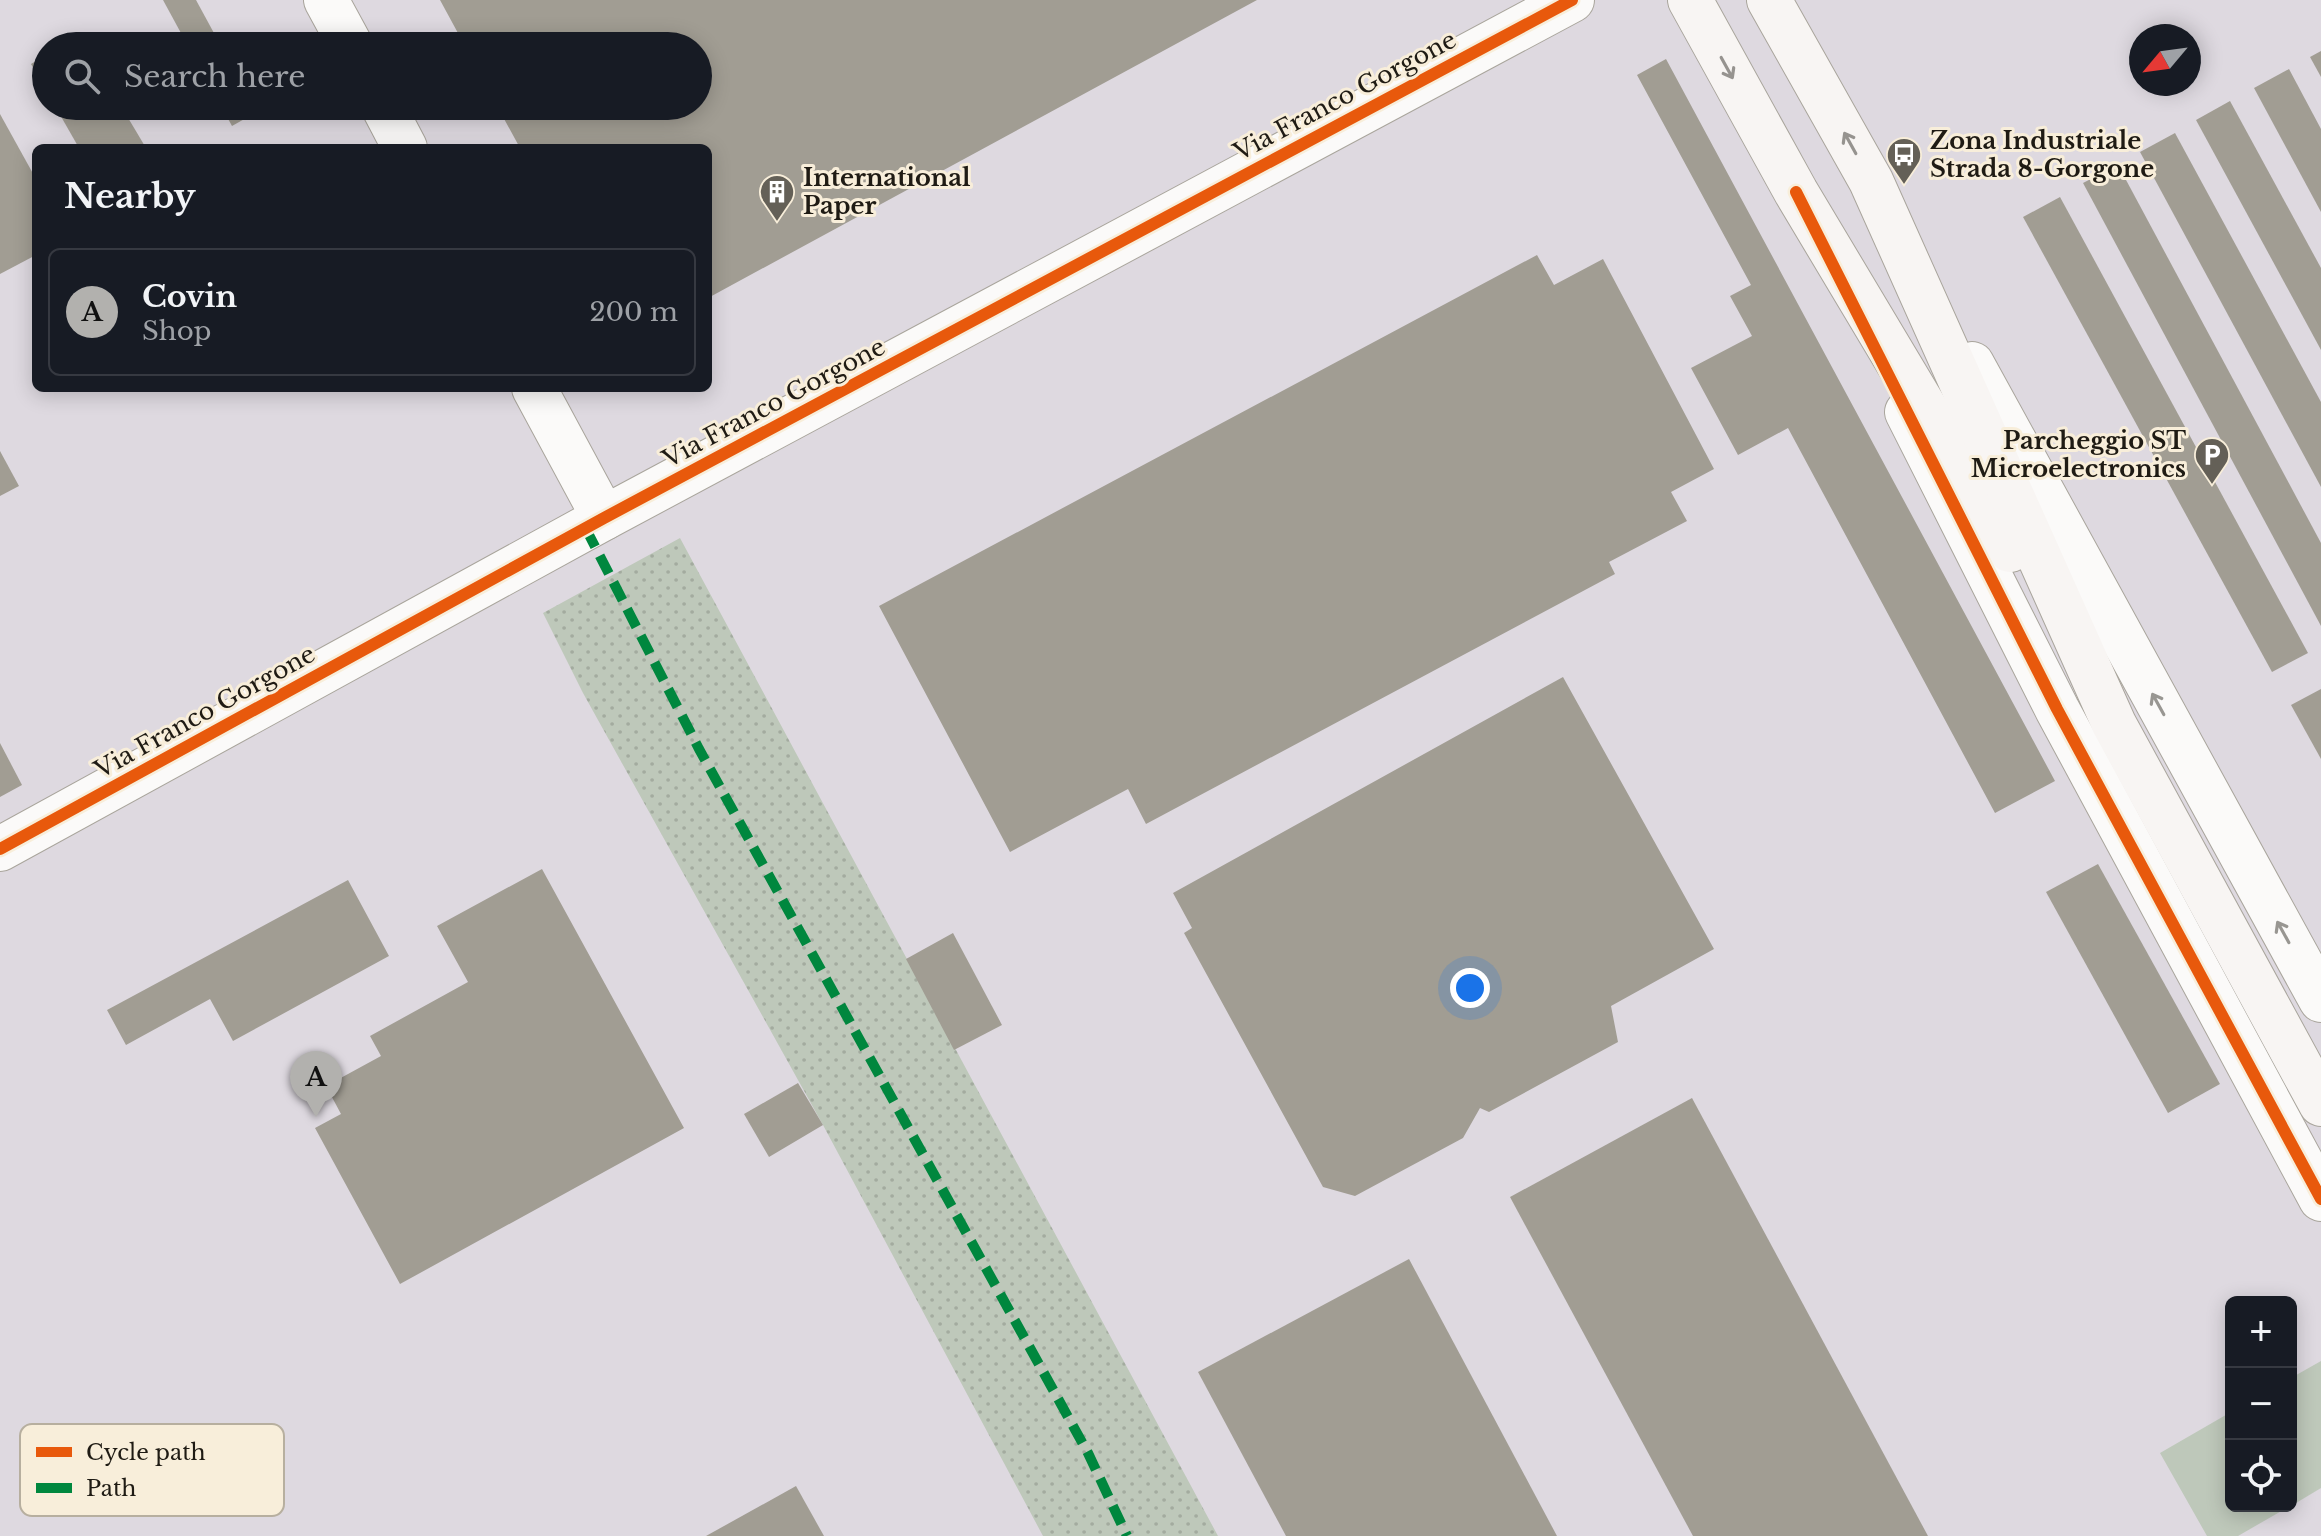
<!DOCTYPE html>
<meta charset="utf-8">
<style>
body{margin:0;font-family:"Libre Baskerville",serif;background:#242831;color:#f1f3f6}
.controls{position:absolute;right:24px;bottom:24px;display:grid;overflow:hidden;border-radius:12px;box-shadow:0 4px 20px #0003}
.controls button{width:72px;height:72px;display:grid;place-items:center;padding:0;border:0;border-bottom:2px solid #363941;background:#171b24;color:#f1f3f6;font:40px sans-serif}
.compass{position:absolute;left:2129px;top:24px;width:72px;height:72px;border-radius:50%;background:#171b24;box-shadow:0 4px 20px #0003;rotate:241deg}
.you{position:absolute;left:1470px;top:988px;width:28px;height:28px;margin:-20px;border:6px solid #fff;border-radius:50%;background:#1a73e8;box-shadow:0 0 0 12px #1a73e833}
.badge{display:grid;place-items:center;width:52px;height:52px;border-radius:50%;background:#b2b1ae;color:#111;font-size:26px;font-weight:700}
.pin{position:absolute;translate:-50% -66px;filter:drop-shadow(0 2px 4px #0008)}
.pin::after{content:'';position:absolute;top:42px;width:28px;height:24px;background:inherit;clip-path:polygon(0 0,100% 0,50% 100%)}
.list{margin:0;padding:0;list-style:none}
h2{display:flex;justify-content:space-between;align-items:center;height:104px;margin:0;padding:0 32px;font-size:34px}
h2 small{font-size:26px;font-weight:400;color:#9ea1a6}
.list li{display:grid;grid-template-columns:52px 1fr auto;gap:24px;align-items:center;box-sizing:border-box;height:128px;margin:0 16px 16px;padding:0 16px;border:2px solid #363941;border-radius:12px}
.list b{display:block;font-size:30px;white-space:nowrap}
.list p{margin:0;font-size:26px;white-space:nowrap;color:#9ea1a6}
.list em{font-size:26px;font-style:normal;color:#9ea1a6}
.icon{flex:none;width:44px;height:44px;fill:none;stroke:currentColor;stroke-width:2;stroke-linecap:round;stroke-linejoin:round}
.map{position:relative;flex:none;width:2321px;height:1536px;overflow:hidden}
.search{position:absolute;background:#171b24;box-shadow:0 4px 20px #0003;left:32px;top:32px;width:680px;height:88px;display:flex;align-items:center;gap:20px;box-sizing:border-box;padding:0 28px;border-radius:44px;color:#9ea1a6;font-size:30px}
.panel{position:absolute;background:#171b24;box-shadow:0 4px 20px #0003;left:32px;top:144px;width:680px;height:248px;border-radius:12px}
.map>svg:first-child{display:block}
.industrial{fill:#ded9e0;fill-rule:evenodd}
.green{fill:url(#green-dots)}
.pitch{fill:#bec8ba}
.building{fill:#a19d93}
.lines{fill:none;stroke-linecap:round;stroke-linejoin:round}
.minor-casing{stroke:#a9a59c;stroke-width:46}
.secondary-casing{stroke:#a9a59c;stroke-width:46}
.minor{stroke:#fbfaf9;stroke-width:44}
.secondary{stroke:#f8f5f3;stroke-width:44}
.quiet{stroke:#00873e;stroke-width:10;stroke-dasharray:20 10;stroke-linecap:butt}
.cycleway-casing{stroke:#f8eeda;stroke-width:17}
.cycleway{stroke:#e8590c;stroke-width:12}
.oneway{stroke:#96938f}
.oneway2{stroke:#989692}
.labels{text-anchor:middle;stroke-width:6;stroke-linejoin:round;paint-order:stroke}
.street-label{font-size:24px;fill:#1f1b14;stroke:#f8eeda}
.poi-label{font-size:24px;font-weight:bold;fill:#1f1b14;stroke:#f8eeda;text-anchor:start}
.key{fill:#f8eeda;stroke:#b7af9f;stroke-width:2}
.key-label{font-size:22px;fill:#1f1b14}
</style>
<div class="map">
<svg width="2321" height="1536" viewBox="0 0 2321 1536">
<defs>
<pattern id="green-dots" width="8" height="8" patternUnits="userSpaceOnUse" patternTransform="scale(2)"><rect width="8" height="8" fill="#bec8ba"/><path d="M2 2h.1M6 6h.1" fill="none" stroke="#a3ab9f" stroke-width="1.8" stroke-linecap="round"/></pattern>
</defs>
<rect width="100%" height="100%" fill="#e4dfd4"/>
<!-- industrial -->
<path class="industrial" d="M 0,0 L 2321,0 L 2321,1536 L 0,1536 ZM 2141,36 L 2189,36 L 2189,84 L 2141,84 ZM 46,46 L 698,46 L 698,106 L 46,106 ZM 36,148 L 708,148 L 708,388 L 36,388 ZM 2231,1302 L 2291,1302 L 2291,1506 L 2231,1506 Z"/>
<!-- green -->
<polygon class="green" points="680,538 1218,1536 1043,1536 823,1125 583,693 543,613"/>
<!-- pitch -->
<g class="pitch">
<polygon points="2321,1361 2321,1488 2291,1506 2291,1378"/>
<polygon points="2231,1412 2231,1506 2290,1506 2238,1536 2207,1536 2160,1453"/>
</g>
<!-- building -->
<g class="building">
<polygon points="163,0 196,0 221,46 188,46"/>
<polygon points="440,0 1257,0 708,298 708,148 520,148 497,106 698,106 698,46 465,46"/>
<polygon points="81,35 87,46 62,46"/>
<polygon points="2321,51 2321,77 2310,57"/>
<polygon points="46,55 46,91 31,64"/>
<polygon points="1666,59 2055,781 1995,813 1788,428 1738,455 1691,368 1752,336 1730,296 1751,285 1637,75"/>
<polygon points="2289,69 2321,129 2321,212 2254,88"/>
<polygon points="2230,101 2321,268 2321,350 2196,120"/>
<polygon points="55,106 121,106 146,148 79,148"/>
<polygon points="221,106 254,106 257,112 232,126"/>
<polygon points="0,114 36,179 36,255 0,274"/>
<polygon points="2175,133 2321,402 2321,487 2140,152"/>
<polygon points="2118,165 2321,543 2321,626 2083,183"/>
<polygon points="2060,197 2308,653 2272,672 2023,217"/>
<polygon points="1537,255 1554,285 1603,259 1714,469 1671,492 1687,521 1609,562 1615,574 1146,824 1128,789 1010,852 879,606"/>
<polygon points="0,451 19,486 0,496"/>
<polygon points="1563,677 1714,949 1611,1006 1618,1042 1489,1112 1480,1108 1463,1138 1355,1196 1323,1187 1184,933 1192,928 1173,893"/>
<polygon points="2321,689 2321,759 2291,705"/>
<polygon points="0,743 22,785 0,797"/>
<polygon points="2098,864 2220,1084 2168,1113 2046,892"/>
<polygon points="542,869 684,1128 400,1284 315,1128 341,1114 326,1086 381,1056 370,1036 468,982 437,926"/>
<polygon points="348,880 389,956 233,1041 210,999 126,1045 107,1010"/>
<polygon points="953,933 1002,1025 954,1050 906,959"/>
<polygon points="798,1083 823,1125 769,1157 744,1114"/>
<polygon points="1692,1098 1928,1536 1693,1536 1510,1197"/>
<polygon points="1409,1259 1557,1536 1286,1536 1198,1372"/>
<polygon points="796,1486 824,1536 706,1536"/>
</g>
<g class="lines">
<defs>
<g id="minor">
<polyline points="326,0 351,46"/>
<polyline points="383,106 405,148"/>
<polyline points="1972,364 2321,1000"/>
<polyline points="534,388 604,518"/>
<polyline points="1907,412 2057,709 2321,1199"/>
<polyline points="0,849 604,518 1572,0"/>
</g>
<g id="secondary">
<polyline points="1690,0 1796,192 2010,550"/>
<polyline points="1769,0 1871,181 2114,724 2321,1104"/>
</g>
</defs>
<!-- minor casing -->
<use href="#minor" class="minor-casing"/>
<!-- secondary casing -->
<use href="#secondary" class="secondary-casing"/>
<!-- minor -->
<use href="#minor" class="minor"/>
<!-- secondary -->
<use href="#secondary" class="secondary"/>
<!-- quiet -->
<polyline class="quiet" points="586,529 699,749 1088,1453 1127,1536"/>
<defs>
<g id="cycleway">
<polyline points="1796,192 2057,709 2321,1199"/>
<polyline points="0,849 604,518 1572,0"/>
</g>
</defs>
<!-- cycleway casing -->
<use href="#cycleway" class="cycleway-casing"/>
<!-- cycleway -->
<use href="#cycleway" class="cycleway"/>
</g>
<!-- one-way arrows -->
<defs><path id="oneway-shaft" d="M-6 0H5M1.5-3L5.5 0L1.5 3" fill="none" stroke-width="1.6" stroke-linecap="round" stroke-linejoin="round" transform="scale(2)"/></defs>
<g class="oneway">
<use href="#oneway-shaft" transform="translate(1727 68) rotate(61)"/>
<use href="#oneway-shaft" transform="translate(1850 143) rotate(-119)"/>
</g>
<g class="oneway2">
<use href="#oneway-shaft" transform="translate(2158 704) rotate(-119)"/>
<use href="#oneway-shaft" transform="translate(2283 932) rotate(-119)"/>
</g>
<!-- icons -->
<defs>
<symbol id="bus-pin" viewBox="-11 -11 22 30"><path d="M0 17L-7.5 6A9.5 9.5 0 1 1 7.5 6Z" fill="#646057" stroke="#f8eeda"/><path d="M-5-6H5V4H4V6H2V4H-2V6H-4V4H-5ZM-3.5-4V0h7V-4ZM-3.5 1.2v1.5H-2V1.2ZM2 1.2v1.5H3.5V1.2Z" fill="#fff"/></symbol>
<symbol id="building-pin" viewBox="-11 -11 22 30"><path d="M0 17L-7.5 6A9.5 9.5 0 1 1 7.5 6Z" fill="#646057" stroke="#f8eeda"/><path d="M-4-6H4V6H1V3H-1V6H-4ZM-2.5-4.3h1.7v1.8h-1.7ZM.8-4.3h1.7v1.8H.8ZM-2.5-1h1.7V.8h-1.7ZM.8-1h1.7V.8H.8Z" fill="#fff"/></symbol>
<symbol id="parking-pin" viewBox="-11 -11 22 30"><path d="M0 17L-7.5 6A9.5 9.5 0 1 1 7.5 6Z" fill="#646057" stroke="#f8eeda"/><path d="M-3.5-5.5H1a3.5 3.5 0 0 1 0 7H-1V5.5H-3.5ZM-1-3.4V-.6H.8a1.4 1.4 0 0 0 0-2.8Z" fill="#fff"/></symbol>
</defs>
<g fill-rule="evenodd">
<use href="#bus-pin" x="1884" y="135" width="40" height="54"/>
<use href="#building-pin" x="757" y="172" width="40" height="54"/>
<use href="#parking-pin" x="2192" y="435" width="40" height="54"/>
</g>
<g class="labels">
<!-- street labels -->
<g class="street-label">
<text transform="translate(1345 96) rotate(-28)" y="8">Via Franco Gorgone</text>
<text transform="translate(774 403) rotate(-28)" y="8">Via Franco Gorgone</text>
<text transform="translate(205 712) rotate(-29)" y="8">Via Franco Gorgone</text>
</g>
<!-- poi labels -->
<g class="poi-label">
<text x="1930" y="149">Zona Industriale<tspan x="1930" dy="28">Strada 8-Gorgone</tspan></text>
<text x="803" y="186">International<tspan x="803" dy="28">Paper</tspan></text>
<text x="2186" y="449" text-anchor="end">Parcheggio ST<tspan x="2186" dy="28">Microelectronics</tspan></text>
</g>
</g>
<!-- legend -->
<rect x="20" y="1424" width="264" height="92" rx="12" class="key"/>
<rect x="36" y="1447" width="36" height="10" fill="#e8590c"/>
<rect x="36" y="1483" width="36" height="10" fill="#00873e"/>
<g class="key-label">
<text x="86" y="1460">Cycle path</text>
<text x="86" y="1496">Path</text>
</g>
</svg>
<div class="controls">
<button>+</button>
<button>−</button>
<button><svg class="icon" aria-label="locate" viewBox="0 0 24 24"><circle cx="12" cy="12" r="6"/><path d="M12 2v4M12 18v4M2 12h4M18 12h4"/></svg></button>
</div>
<svg class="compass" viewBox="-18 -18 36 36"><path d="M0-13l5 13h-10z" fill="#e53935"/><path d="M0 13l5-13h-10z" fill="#9ea1a6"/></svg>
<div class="you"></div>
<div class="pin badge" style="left:316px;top:1117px">A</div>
<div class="search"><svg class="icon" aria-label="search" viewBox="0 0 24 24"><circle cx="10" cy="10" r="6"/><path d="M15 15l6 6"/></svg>Search here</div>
<section class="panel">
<h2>Nearby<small></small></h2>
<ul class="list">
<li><span class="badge">A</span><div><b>Covin</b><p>Shop</p></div><em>200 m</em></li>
</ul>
</section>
</div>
